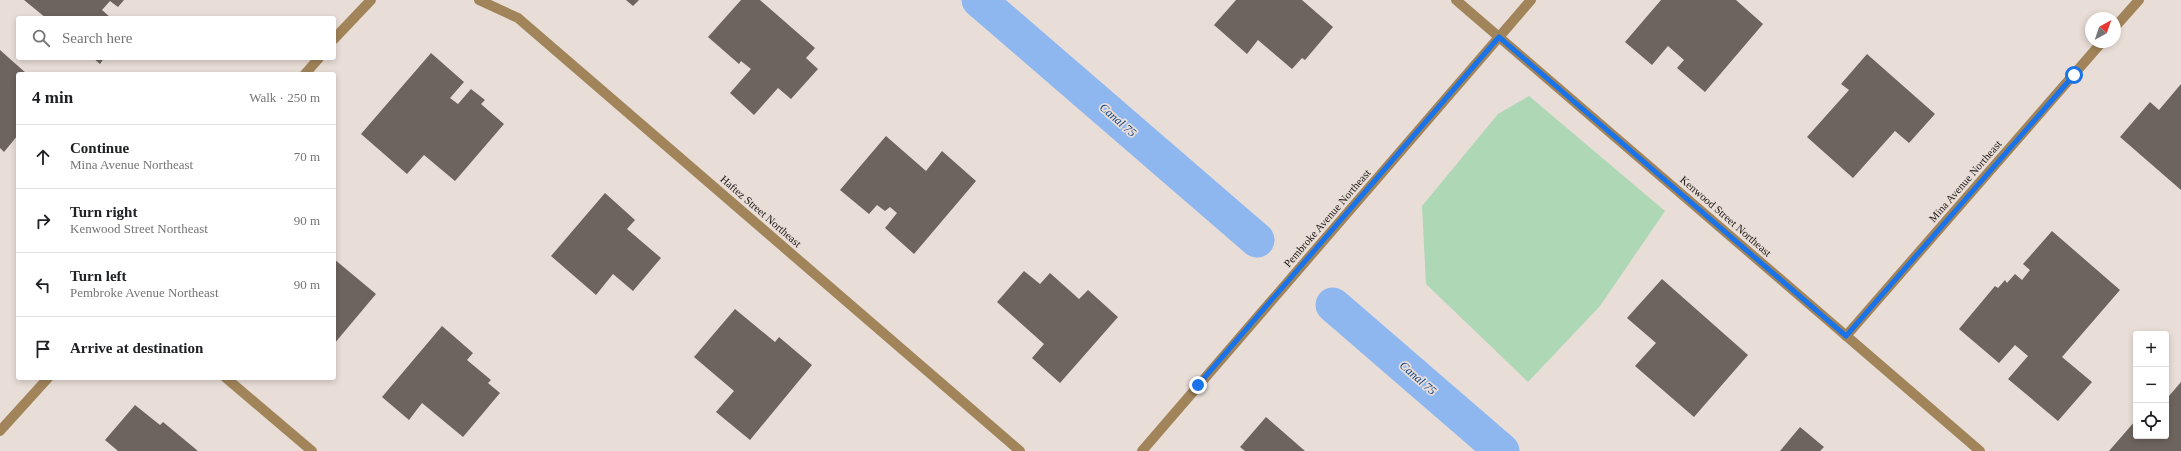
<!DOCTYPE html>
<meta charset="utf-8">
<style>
body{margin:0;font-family:Georgia,serif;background:#f2f2f2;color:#202124}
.controls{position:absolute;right:12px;bottom:12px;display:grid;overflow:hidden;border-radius:4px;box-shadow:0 2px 6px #0003}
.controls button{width:36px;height:36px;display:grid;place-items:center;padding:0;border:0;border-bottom:1px solid #e0e0e0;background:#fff;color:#202124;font:20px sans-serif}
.compass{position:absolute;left:2085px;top:12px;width:36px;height:36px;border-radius:50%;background:#fff;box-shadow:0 2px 6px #0003;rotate:40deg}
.stop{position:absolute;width:12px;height:12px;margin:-9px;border:3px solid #1a73e8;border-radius:50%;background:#fff}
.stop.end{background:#1a73e8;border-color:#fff;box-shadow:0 1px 4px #0008}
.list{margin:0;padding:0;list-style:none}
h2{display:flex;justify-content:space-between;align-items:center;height:52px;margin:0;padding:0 16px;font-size:17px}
h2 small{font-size:13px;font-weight:400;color:#757577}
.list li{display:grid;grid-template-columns:26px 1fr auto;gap:12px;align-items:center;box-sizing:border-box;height:64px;padding:0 16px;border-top:1px solid #e0e0e0}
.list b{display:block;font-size:15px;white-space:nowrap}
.list p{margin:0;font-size:13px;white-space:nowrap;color:#757577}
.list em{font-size:13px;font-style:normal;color:#757577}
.icon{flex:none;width:22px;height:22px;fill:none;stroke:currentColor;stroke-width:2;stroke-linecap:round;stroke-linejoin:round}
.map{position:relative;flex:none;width:2181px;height:451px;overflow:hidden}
.search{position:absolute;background:#fff;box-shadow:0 2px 6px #0003;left:16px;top:16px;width:320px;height:44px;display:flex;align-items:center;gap:10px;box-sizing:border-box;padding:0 14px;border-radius:4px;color:#757577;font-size:15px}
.panel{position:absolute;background:#fff;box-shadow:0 2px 6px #0003;left:16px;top:72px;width:320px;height:308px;border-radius:4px}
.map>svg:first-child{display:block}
.green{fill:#aed7b6}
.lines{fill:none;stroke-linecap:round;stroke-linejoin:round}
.canal{stroke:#8eb7f0;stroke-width:35}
.building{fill:#6e645e}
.street{stroke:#a18459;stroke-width:10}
.route{stroke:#1a73e8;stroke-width:5}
.labels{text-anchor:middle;stroke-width:3.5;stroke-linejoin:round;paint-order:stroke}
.street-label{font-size:11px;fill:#191513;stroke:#e9ddd7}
.water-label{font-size:12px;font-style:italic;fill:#134789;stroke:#e9ddd7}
</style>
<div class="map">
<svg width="2181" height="451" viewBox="0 0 2181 451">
<rect width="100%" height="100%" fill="#e9ddd7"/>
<!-- green -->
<polygon class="green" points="1529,96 1665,211 1600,306 1528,382 1426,284 1422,206 1498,114"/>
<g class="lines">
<!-- canal -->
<g class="canal">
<polyline points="979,0 1257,240"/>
<polyline points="1333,305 1502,451"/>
</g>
</g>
<!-- building -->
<g class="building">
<polygon points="24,0 124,0 118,7 110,1 102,10 111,18 46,18"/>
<polygon points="626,0 639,0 633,6"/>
<polygon points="741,0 760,0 815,48 806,58 818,69 791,99 778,88 754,115 730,93 751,69 741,61 739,64 708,37"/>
<polygon points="1236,0 1302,0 1333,27 1305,60 1302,58 1292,69 1258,40 1247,54 1214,25"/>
<polygon points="1661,0 1736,0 1763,24 1705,92 1677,68 1684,60 1668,46 1652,65 1625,42"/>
<polygon points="0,50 27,74 18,74 18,135 4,152 0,148"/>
<polygon points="431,53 464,82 450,98 458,104 471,89 485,100 481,104 504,124 455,181 424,155 407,174 361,134"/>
<polygon points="1867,54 1935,114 1909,143 1895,131 1853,178 1807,137 1849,90 1841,84"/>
<polygon points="93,58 104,58 100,64"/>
<polygon points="2181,84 2181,190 2120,137 2150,102 2159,110"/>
<polygon points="886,136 926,171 942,151 976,181 914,254 885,228 897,213 890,207 885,211 877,205 869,214 840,190"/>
<polygon points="605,193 635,220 627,229 661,258 633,291 613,274 596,295 551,256"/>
<polygon points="2052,231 2120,290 2062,357 2092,382 2058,421 2008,379 2028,356 2015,345 1999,363 1959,329 1995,286 1998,288 2005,280 2007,283 2015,274 2022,280 2030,270 2023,264"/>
<polygon points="334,259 376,294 334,344"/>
<polygon points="1024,271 1040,284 1050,273 1079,299 1088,290 1118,317 1060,383 1032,358 1044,344 997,302"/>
<polygon points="1662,279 1748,355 1694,417 1635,366 1656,343 1627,318"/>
<polygon points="735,309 775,342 779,337 812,365 750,440 716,412 734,391 694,357"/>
<polygon points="442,326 473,353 467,360 491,380 488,383 500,393 463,437 422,403 409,420 382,397"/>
<polygon points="2181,382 2181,451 2109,451 2136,420 2136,436 2166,436 2166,394 2169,396"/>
<polygon points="135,405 160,425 163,422 198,451 118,451 105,440"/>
<polygon points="1266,417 1305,451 1245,451 1240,447"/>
<polygon points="1800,427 1824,447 1820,451 1780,451"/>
</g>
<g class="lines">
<!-- street -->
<g class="street">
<polyline points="479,0 518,18 1020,451"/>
<polyline points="1456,0 1980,451"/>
<polyline points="2115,27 2139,0"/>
<polyline points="334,39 371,0"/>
<polyline points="305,74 319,58"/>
<polyline points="1846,336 2102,42"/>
<polyline points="226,378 312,451"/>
<polyline points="0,431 48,378"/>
<polyline points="1142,451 1531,0"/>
</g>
</g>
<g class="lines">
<!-- route -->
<polyline class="route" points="1198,385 1499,37 1846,336 2074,75"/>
</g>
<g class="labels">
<!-- street labels -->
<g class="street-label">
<text transform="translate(1965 181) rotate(-49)" y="4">Mina Avenue Northeast</text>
<text transform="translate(761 211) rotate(41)" y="4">Haftez Street Northeast</text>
<text transform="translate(1726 216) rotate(41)" y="4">Kenwood Street Northeast</text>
<text transform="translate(1327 218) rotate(-49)" y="4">Pembroke Avenue Northeast</text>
</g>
<!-- water labels -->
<g class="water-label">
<text transform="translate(1118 120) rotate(41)" y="4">Canal 75</text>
<text transform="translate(1418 378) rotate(41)" y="4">Canal 75</text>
</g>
</g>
</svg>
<div class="controls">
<button>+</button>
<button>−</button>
<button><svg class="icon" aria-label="locate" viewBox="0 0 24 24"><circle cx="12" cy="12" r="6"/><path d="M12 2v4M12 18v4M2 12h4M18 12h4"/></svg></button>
</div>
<svg class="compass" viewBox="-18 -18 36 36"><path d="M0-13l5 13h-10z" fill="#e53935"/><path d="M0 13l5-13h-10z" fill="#757577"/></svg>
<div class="stop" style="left:2074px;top:75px"></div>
<div class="stop end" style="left:1198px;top:385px"></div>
<div class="search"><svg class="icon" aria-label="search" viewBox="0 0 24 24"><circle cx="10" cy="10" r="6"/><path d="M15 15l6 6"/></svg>Search here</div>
<section class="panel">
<h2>4 min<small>Walk · 250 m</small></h2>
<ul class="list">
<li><svg class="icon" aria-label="ahead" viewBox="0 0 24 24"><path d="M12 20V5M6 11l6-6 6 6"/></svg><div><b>Continue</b><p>Mina Avenue Northeast</p></div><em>70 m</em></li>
<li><svg class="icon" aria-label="right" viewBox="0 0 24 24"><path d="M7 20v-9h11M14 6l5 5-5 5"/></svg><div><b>Turn right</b><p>Kenwood Street Northeast</p></div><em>90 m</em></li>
<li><svg class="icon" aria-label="left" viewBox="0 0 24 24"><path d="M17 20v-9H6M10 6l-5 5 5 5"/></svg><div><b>Turn left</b><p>Pembroke Avenue Northeast</p></div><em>90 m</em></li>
<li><svg class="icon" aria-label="arrive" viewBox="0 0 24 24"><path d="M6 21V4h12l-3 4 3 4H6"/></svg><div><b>Arrive at destination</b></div></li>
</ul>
</section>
</div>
